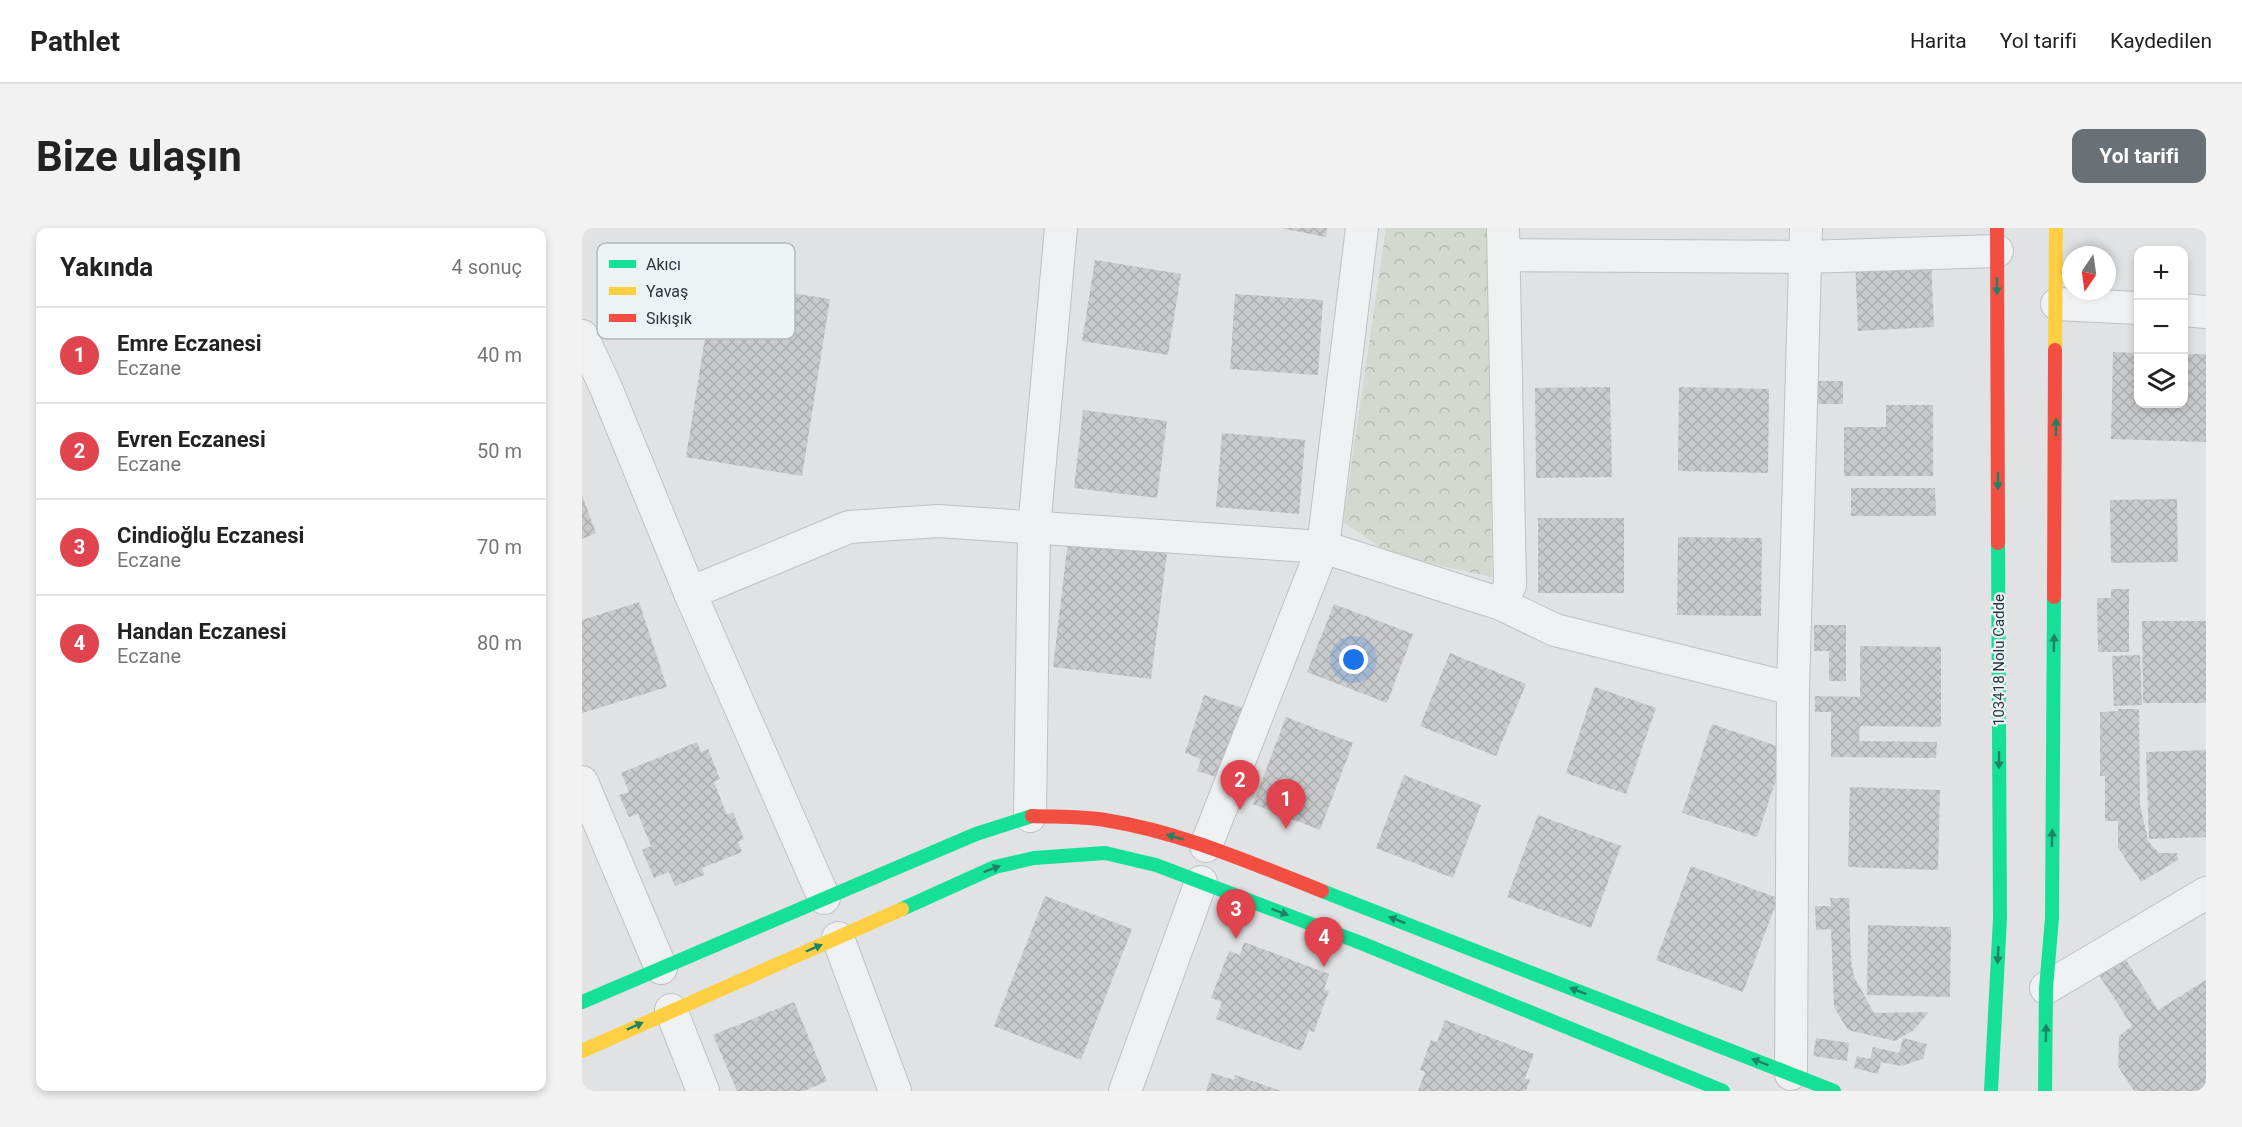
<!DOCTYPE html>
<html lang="tr">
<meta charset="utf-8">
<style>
body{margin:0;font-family:Roboto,sans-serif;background:#f2f2f2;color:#222}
.controls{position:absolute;right:18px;top:18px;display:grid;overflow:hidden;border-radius:12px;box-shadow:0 3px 9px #0003}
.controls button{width:54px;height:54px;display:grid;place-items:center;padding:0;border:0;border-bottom:2px solid #e0e0e0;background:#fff;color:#222;font:30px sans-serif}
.compass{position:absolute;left:1480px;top:18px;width:54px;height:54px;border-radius:50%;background:#fff;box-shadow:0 3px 9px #0003;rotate:193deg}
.you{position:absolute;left:772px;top:432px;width:21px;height:21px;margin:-15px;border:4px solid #fff;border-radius:50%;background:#1a73e8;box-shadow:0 0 0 9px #1a73e833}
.badge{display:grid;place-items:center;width:39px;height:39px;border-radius:50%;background:#697176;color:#fff;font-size:20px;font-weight:700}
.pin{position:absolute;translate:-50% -50px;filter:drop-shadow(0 2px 3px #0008)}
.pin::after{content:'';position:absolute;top:32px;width:21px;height:18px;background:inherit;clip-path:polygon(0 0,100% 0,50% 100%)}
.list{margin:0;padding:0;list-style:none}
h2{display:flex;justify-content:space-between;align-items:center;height:78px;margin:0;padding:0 24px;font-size:26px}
h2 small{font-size:20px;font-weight:400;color:#767676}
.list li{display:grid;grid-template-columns:39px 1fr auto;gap:18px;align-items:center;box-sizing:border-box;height:96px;padding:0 24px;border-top:2px solid #e0e0e0}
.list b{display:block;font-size:22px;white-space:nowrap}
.list p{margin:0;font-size:20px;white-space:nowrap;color:#767676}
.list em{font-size:20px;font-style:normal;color:#767676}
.icon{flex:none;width:33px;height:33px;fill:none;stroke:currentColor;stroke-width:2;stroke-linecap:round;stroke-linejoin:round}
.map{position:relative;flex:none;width:1624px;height:863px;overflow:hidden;border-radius:12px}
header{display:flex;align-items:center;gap:36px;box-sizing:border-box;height:84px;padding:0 30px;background:#fff;border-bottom:2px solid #e0e0e0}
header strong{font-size:28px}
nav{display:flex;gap:33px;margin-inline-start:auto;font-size:21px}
.intro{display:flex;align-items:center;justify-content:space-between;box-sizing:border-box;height:144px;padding:0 36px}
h1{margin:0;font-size:42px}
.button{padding:15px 27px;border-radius:12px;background:#697176;color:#fff;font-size:21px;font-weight:700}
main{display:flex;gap:36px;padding:0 36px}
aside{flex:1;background:#fff;border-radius:12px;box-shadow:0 3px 9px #0003}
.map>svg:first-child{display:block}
.park{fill:url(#park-crowns)}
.building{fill:url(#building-cross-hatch)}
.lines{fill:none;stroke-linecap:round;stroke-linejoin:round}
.street-casing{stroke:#bec0c2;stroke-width:34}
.street{stroke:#eff0f1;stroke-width:32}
.fast{stroke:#16e098;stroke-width:14}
.slow{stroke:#ffcf43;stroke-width:14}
.jam{stroke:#f24e42;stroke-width:14}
.oneway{fill:#208165}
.labels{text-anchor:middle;stroke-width:4.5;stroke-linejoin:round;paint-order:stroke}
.street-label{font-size:15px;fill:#29343b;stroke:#edf2f4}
.key{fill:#edf2f4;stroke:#b2b9bc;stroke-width:1.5}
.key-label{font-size:16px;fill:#29343b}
</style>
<header>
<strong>Pathlet</strong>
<nav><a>Harita</a><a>Yol tarifi</a><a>Kaydedilen</a></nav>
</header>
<div class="intro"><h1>Bize ulaşın</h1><a class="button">Yol tarifi</a></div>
<main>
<aside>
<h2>Yakında<small>4 sonuç</small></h2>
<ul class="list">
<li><span class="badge" style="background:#e0444e">1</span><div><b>Emre Eczanesi</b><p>Eczane</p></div><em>40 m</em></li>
<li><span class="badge" style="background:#e0444e">2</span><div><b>Evren Eczanesi</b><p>Eczane</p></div><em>50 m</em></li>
<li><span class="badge" style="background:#e0444e">3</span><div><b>Cindioğlu Eczanesi</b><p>Eczane</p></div><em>70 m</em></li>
<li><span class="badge" style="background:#e0444e">4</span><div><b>Handan Eczanesi</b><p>Eczane</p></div><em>80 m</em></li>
</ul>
</aside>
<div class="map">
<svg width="1624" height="863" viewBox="0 0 1624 863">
<defs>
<pattern id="park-crowns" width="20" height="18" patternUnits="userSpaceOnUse" patternTransform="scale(1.5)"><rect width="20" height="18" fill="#d3d8d0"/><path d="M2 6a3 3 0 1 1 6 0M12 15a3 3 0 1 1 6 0" fill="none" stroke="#b5bab4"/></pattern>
<pattern id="building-cross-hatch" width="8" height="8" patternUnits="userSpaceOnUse" patternTransform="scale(1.5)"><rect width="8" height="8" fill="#c8cacc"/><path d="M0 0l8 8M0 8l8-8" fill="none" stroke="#acaeb0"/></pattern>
</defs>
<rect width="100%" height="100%" fill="#e0e2e4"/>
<!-- park -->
<polygon class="park" points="804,0 906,0 910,349 810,327 761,294"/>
<!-- building -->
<g class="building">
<polygon points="699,0 745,0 744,9"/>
<polygon points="1349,27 1352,99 1276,103 1273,31"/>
<polygon points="513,32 599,46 586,127 500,113"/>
<polygon points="132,53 248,71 220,248 104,229"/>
<polygon points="653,66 741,72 736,147 648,141"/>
<polygon points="1531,124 1556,125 1556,176 1602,176 1602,126 1624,126 1624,214 1529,211"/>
<rect x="1231" y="153" width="30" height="23"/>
<polygon points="1028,159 1030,249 954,250 953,160"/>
<polygon points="1097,159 1187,161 1186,245 1096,243"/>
<polygon points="1304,177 1351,177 1351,248 1262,248 1262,199 1304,199"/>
<polygon points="501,182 585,193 575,270 492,260"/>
<polygon points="640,205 723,212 717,286 634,279"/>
<polygon points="1269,260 1353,260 1354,288 1269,288"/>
<polygon points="0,267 14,305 0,311"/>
<polygon points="1595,271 1596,334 1529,335 1528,272"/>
<rect x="956" y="290" width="86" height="75"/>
<polygon points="1096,309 1180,310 1179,388 1095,387"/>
<polygon points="486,313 552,318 585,325 569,451 471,439"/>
<polygon points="1529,361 1547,361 1547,424 1516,424 1515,370 1529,370"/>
<polygon points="57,374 85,459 0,485 0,392"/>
<polygon points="752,376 831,406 805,475 725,444"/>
<polygon points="1560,393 1624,393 1624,475 1561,475"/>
<polygon points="1232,397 1264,397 1264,453 1247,453 1247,423 1232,423"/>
<polygon points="1278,418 1359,419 1359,499 1278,498 1277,513 1355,514 1354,530 1249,529 1249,484 1233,484 1233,468 1278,469"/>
<polygon points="868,425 944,456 914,528 838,498"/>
<polygon points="1558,427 1560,477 1532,478 1530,428"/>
<polygon points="1013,459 1074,480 1044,566 984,545"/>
<polygon points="622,467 664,481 641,551 615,543 619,531 603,525"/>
<polygon points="1536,481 1557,481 1558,576 1566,613 1577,625 1595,625 1596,632 1559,654 1536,620 1536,593 1523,593 1523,548 1518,548 1518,484 1536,483"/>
<polygon points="704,489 771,515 738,602 671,576"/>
<polygon points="1130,496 1204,521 1175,609 1100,585"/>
<polygon points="115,514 119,524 126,521 138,551 132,554 145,587 151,584 162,611 156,614 160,624 120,640 122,647 93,658 87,644 72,650 60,622 69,618 56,586 47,589 37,567 47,564 39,545"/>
<polygon points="1624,522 1624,609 1567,611 1564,524"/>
<polygon points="822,547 899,577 871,650 794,620"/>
<polygon points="1268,559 1358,562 1356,642 1266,639"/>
<polygon points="956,587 1039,618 1009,700 925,669"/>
<polygon points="1109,638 1196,670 1161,764 1074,732"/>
<polygon points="463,668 550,701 499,832 412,798"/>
<polygon points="1248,670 1267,670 1269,732 1272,749 1292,785 1347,784 1332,802 1313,813 1266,802 1252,779 1249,701 1234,702 1233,678 1249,678"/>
<polygon points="1286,697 1369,699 1368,769 1285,767"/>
<polygon points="662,714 747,746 742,761 747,763 732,804 727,802 719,823 634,791 640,774 629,770 647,723 658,727"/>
<polygon points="1541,727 1576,782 1624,752 1624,863 1552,863 1536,838 1537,808 1550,798 1515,744"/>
<polygon points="212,774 245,853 222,863 155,863 131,807"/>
<polygon points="863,792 952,826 943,850 948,852 944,863 836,863 843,844 838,842 849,812 855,814"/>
<polygon points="1234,810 1267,815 1265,833 1231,828"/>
<polygon points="1321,810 1345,816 1341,831 1319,838 1299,834 1296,846 1272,840 1275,828 1288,831 1291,819 1317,825"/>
<polygon points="630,845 652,852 653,847 699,863 624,863"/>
</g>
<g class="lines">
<defs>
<g id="street">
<polyline points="922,27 1223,29 1415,23"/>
<polyline points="1475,76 1556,80"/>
<polyline points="1602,82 1624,84"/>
<polyline points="0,108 24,160 108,365 242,670"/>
<polyline points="108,365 267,299 356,293 741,319 919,376 973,402 1211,461"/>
<polyline points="919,376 928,357 921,0"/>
<polyline points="0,554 79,740"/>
<polyline points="448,588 452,300 479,0"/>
<polyline points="624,618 741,319 780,0"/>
<polyline points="256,710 313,863"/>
<polyline points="1464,760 1624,665"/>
<polyline points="89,782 121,863"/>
<polyline points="1209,846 1211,461 1224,0"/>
<polyline points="543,863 619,654"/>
</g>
</defs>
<!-- street casing -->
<use href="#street" class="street-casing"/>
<!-- street -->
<use href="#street" class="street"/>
<!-- fast -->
<g class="fast">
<polyline points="740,663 1252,863"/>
<polyline points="320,681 413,639 452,630 523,625 574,637 779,715 1141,863"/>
<polyline points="0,774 394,606 450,588"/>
<polyline points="1409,863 1418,690 1416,315"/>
<polyline points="1463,863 1464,760 1470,690 1472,369"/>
</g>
<!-- slow -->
<g class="slow">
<polyline points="1473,122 1474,0"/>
<polyline points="0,823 320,681"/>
</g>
<!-- jam -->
<g class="jam">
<polyline points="1415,0 1416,315"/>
<polyline points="1472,369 1473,122"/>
<path d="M 450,588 C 474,589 499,588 523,592 C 599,604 669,635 740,663"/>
</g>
</g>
<!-- one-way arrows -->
<defs><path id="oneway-solid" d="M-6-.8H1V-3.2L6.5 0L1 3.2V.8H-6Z" transform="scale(1.5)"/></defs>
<g class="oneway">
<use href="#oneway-solid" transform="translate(1415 58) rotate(90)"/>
<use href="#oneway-solid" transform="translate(1474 199) rotate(-89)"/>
<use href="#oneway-solid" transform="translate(1416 253) rotate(90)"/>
<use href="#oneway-solid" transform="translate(1472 415) rotate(-89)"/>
<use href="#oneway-solid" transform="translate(1417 532) rotate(90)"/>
<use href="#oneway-solid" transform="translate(593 609) rotate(-163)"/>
<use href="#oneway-solid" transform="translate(1470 610) rotate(-89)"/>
<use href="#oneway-solid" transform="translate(410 641) rotate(-21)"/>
<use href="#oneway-solid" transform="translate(698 684) rotate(21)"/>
<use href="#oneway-solid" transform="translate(815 692) rotate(-159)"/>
<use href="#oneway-solid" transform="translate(232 720) rotate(-23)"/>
<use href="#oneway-solid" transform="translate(1416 727) rotate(93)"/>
<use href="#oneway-solid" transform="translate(996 763) rotate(-159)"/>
<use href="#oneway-solid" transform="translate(53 798) rotate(-24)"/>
<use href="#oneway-solid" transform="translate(1464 805) rotate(-89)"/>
<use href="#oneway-solid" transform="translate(1178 834) rotate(-159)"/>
</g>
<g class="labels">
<!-- street labels -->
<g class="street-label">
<text transform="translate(1417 432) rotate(-90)" y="5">103418 Nolu Cadde</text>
</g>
</g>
<!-- legend -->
<rect x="15" y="15" width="198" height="96" rx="9" class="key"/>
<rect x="27" y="32" width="27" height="8" fill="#16e098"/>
<rect x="27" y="59" width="27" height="8" fill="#ffcf43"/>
<rect x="27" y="86" width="27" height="8" fill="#f24e42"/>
<g class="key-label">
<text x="64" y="42">Akıcı</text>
<text x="64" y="69">Yavaş</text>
<text x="64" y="96">Sıkışık</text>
</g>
</svg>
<div class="controls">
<button>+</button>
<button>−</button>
<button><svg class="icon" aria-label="layers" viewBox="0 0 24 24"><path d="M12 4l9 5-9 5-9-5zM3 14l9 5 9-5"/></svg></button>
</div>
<svg class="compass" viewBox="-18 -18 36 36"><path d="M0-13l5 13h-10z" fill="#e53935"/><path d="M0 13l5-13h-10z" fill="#767676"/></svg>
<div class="you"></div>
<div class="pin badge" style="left:704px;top:601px;background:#e0444e">1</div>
<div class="pin badge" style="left:658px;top:582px;background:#e0444e">2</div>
<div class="pin badge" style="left:654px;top:711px;background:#e0444e">3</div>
<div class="pin badge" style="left:742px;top:739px;background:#e0444e">4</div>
</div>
</main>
